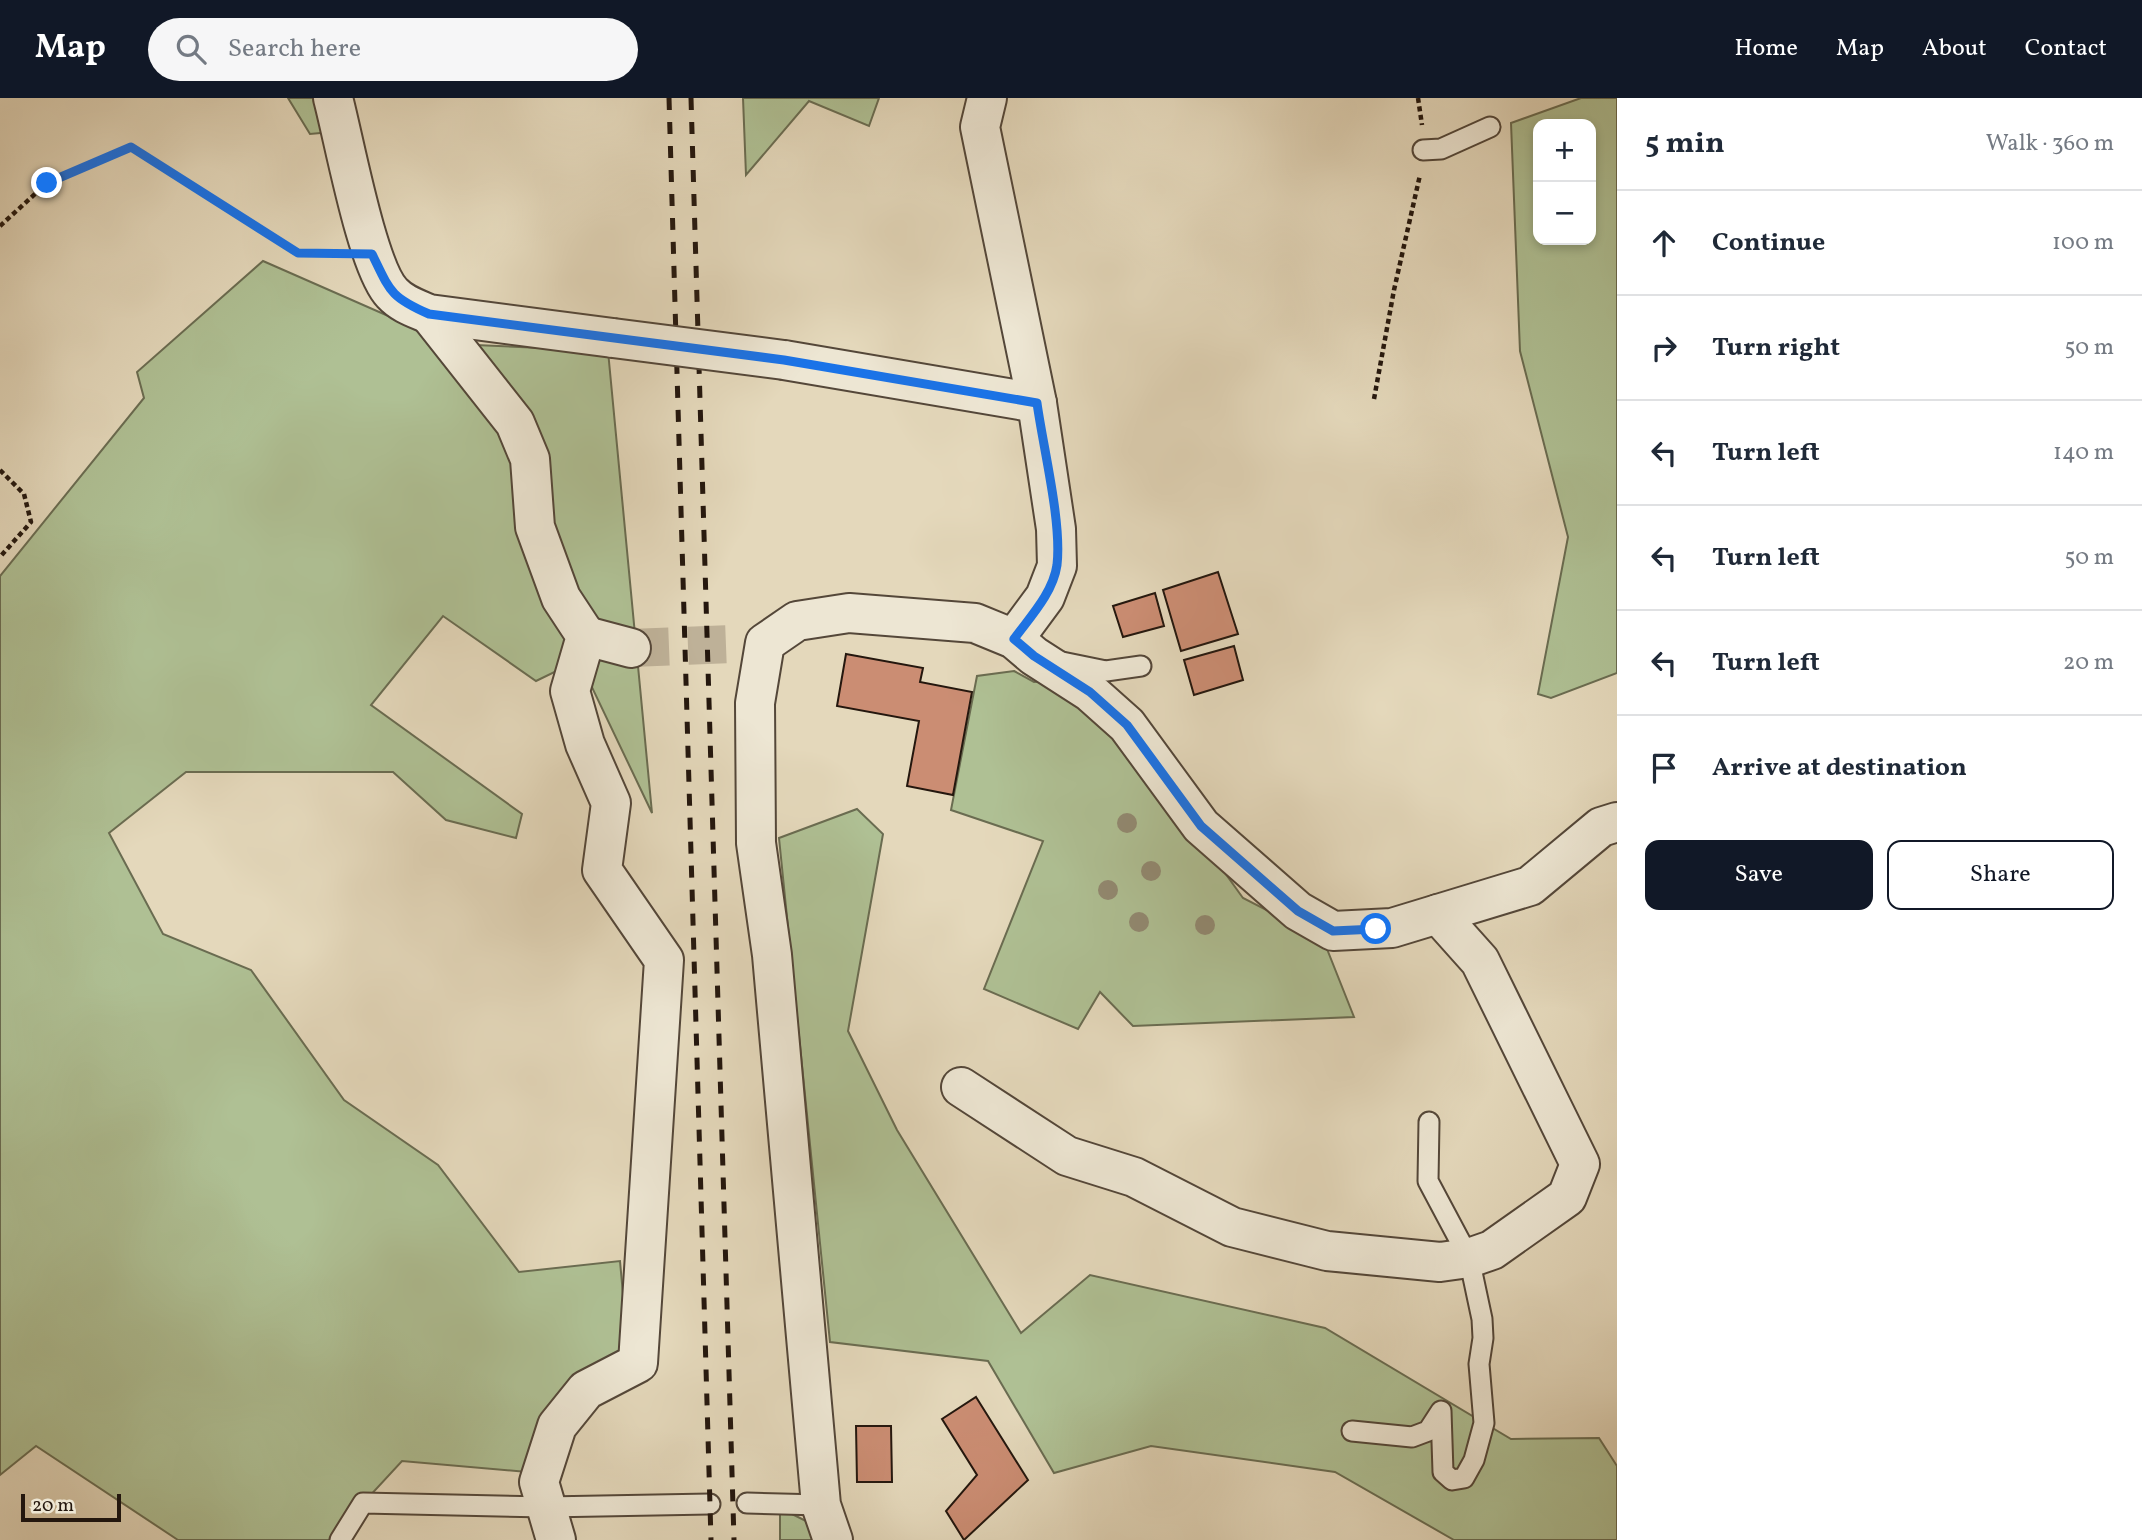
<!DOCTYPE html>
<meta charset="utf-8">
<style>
body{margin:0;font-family:Vollkorn,serif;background:#f6f6f7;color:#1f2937}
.controls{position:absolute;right:21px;top:21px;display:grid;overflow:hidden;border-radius:14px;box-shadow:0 4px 10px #0003}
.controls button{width:63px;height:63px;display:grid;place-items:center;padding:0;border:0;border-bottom:2px solid #e0e1e3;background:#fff;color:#1f2937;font:35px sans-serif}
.scale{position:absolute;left:21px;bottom:18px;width:100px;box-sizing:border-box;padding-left:7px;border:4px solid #24170e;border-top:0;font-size:19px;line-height:24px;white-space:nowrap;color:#24170e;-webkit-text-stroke:5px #ede6d3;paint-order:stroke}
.stop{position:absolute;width:21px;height:21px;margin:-16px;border:5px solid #1a73e8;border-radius:50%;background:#fff}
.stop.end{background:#1a73e8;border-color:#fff;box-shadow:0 2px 7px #0008}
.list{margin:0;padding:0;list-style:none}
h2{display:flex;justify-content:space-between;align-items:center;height:91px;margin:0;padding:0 28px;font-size:30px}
h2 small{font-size:23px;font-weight:400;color:#747a83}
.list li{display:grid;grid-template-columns:46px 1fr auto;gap:21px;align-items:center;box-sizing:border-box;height:105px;padding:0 28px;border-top:2px solid #e0e1e3}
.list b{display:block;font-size:26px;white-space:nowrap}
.list em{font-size:23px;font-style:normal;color:#747a83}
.actions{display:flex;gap:14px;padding:21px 28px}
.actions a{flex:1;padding:16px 0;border:2px solid #111827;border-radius:14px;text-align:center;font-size:24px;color:#111827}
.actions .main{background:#111827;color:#fff}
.icon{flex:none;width:38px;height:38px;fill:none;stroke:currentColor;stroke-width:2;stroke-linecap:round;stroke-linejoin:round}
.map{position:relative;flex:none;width:1617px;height:1442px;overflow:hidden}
header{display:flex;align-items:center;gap:42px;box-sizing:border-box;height:98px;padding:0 35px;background:#111827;color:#fff}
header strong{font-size:33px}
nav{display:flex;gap:38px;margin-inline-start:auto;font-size:24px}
.search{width:490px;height:63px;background:#f6f6f7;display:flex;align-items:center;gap:18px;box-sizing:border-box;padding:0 24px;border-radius:38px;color:#747a83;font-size:26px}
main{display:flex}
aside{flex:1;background:#fff}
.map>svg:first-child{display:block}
.green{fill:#afc094;stroke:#6a6c51;stroke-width:2;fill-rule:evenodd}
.building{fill:#cb8d73;stroke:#24170e;stroke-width:2}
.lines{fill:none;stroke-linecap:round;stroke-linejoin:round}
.minor-tunnel{stroke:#beb198;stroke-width:38;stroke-dasharray:38 19;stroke-linecap:butt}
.service-casing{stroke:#544739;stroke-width:23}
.minor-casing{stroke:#544739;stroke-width:42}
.path{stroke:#24170e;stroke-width:4.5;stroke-dasharray:5 3.5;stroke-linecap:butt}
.service{stroke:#ede6d3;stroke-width:19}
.minor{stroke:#ede6d3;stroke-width:38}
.rail{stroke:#24170e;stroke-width:5;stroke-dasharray:12 12;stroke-linecap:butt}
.minor-bridge-casing{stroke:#544739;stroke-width:42;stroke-linecap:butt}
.minor-bridge{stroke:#ede6d3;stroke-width:38}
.tree{fill:#928a72}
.route{stroke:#1a73e8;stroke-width:9}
</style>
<header>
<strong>Map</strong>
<div class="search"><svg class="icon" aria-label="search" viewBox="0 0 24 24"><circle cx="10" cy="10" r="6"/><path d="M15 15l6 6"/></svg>Search here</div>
<nav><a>Home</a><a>Map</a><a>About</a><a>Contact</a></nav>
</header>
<main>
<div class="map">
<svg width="1617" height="1442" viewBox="0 0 1617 1442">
<rect width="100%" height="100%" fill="#e4d8bb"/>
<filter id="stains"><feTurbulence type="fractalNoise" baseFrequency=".00286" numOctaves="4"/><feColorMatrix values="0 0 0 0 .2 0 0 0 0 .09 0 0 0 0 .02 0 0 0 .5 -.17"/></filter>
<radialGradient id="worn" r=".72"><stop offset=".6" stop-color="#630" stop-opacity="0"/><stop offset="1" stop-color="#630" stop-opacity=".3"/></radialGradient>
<!-- green -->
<g class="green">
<polygon points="288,0 323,0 331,34 310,36"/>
<polygon points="743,0 879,0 869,28 809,3 746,77"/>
<path d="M 1581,0 L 1617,0 L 1617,575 L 1551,600 L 1538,596 L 1568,439 L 1520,253 L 1511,25 ZM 1538,26 L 1591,26 L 1591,142 L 1538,142 Z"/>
<polygon points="263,163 452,246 608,253 652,715 579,562 536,583 443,518 371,607 522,716 516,740 446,722 393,674 186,674 109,735 163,836 251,872 344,1002 438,1067 519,1174 620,1163 628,1252 527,1374 402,1363 329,1442 178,1442 36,1348 0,1377 0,478 144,300 137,274"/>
<polygon points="1014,573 1034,584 1062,582 1138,654 1243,800 1323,841 1354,919 1133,928 1100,894 1078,931 984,891 1043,743 951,712 977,578"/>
<polygon points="857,711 883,736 848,933 897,1032 1021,1235 1090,1177 1325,1230 1511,1341 1599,1340 1617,1368 1617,1442 1454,1442 1335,1374 1151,1348 1054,1375 988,1263 830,1244 779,740"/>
<polygon points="780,1410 806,1423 814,1442 780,1442"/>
</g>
<!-- building -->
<g class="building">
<polygon points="1218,474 1238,536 1181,553 1163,492"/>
<polygon points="1155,495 1164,528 1123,539 1113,508"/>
<polygon points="1234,548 1243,582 1194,597 1184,562"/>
<polygon points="846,556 923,570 920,584 972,594 953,697 907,688 919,623 837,608"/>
<polygon points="976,1299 1028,1382 964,1442 946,1413 977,1377 942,1321"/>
<polygon points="856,1328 891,1328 892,1384 857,1384"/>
</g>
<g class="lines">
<!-- minor-tunnel -->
<polyline class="minor-tunnel" points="631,550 735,546"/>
<defs>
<g id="service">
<polyline points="1423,52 1441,51 1490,29"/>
<polyline points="1062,564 1106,573 1141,568"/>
<polyline points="1352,1333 1412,1339 1428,1333 1441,1313 1443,1374 1452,1382 1464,1380 1474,1362 1484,1325 1479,1266 1483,1240 1482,1221 1469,1160 1428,1083 1429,1024"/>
<polyline points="747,1405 821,1407"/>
<polyline points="340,1442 363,1405 546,1409 710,1406"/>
</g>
<g id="minor">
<path d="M 333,0 C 344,41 367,169 392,195 C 402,206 415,210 429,216 L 613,240"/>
<polyline points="987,0 980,29 1037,305 1056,431 1057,468 1045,499 1014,541"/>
<polyline points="429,216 515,325 530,361 535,429 561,500 586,538 570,593 585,646 611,705 602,772 664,862 638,1265 586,1292 557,1328 539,1384 556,1442"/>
<polyline points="784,262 1037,305"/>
<polyline points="586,538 631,550"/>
<polyline points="961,989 1067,1058 1134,1079 1232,1129 1327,1153 1440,1164 1469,1160 1492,1152 1567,1099 1580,1066 1480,863 1438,816"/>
<polyline points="833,1442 821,1407 772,857 756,745 755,605 765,545 797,523 849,515 975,525 1014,541 1034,558 1090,594 1127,627 1201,728 1298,813 1333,833 1392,830 1530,788 1601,729 1617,724"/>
</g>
</defs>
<!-- service casing -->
<use href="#service" class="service-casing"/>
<!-- minor casing -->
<use href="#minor" class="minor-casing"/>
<!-- path -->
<g class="path">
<polyline points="1418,0 1422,27"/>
<polyline points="0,128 47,85 131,49 298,155 336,156"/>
<polyline points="1374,301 1394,192 1420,77"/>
<polyline points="0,372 24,396 31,424 0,459"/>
</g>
<!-- service -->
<use href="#service" class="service"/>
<!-- minor -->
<use href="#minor" class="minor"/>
<!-- rail -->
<g class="rail">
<polyline points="669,0 711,1442"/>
<polyline points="691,0 734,1442"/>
</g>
<defs>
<polyline id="minor-bridge" points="613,240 784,262"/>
</defs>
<!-- minor-bridge casing -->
<use href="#minor-bridge" class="minor-bridge-casing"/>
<!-- minor-bridge -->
<use href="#minor-bridge" class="minor-bridge"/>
</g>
<!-- trees -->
<g class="tree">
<circle cx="1127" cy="725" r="10"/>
<circle cx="1151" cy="773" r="10"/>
<circle cx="1108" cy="792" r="10"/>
<circle cx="1139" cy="824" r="10"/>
<circle cx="1205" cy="827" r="10"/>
</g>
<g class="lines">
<!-- route -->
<path class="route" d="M 47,85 L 131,49 L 298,155 L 372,156 C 390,193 390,199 429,216 L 784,262 L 1037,305 C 1043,349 1062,424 1057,467 C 1053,495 1030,519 1014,541 L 1034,558 L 1090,594 L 1127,627 L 1201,728 L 1298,813 L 1333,833 L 1376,831"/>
</g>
<rect width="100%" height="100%" filter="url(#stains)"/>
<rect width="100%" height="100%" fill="url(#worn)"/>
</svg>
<div class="controls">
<button>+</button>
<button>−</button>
</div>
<div class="scale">20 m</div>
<div class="stop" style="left:1376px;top:831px"></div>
<div class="stop end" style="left:47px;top:85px"></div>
</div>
<aside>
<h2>5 min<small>Walk · 360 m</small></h2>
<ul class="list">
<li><svg class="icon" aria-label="ahead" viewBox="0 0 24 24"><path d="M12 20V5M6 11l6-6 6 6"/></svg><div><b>Continue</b></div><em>100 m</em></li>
<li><svg class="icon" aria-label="right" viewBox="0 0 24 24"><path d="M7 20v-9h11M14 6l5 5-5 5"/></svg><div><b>Turn right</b></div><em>50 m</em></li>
<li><svg class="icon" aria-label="left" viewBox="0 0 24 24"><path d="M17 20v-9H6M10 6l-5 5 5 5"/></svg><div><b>Turn left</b></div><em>140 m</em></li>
<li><svg class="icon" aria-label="left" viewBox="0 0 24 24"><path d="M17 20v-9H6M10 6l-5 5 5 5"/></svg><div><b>Turn left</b></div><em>50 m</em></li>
<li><svg class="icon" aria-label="left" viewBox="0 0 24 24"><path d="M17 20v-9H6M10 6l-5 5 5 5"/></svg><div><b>Turn left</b></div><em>20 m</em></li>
<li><svg class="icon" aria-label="arrive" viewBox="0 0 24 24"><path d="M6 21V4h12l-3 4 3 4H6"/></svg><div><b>Arrive at destination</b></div></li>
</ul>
<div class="actions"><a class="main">Save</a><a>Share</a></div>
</aside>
</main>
